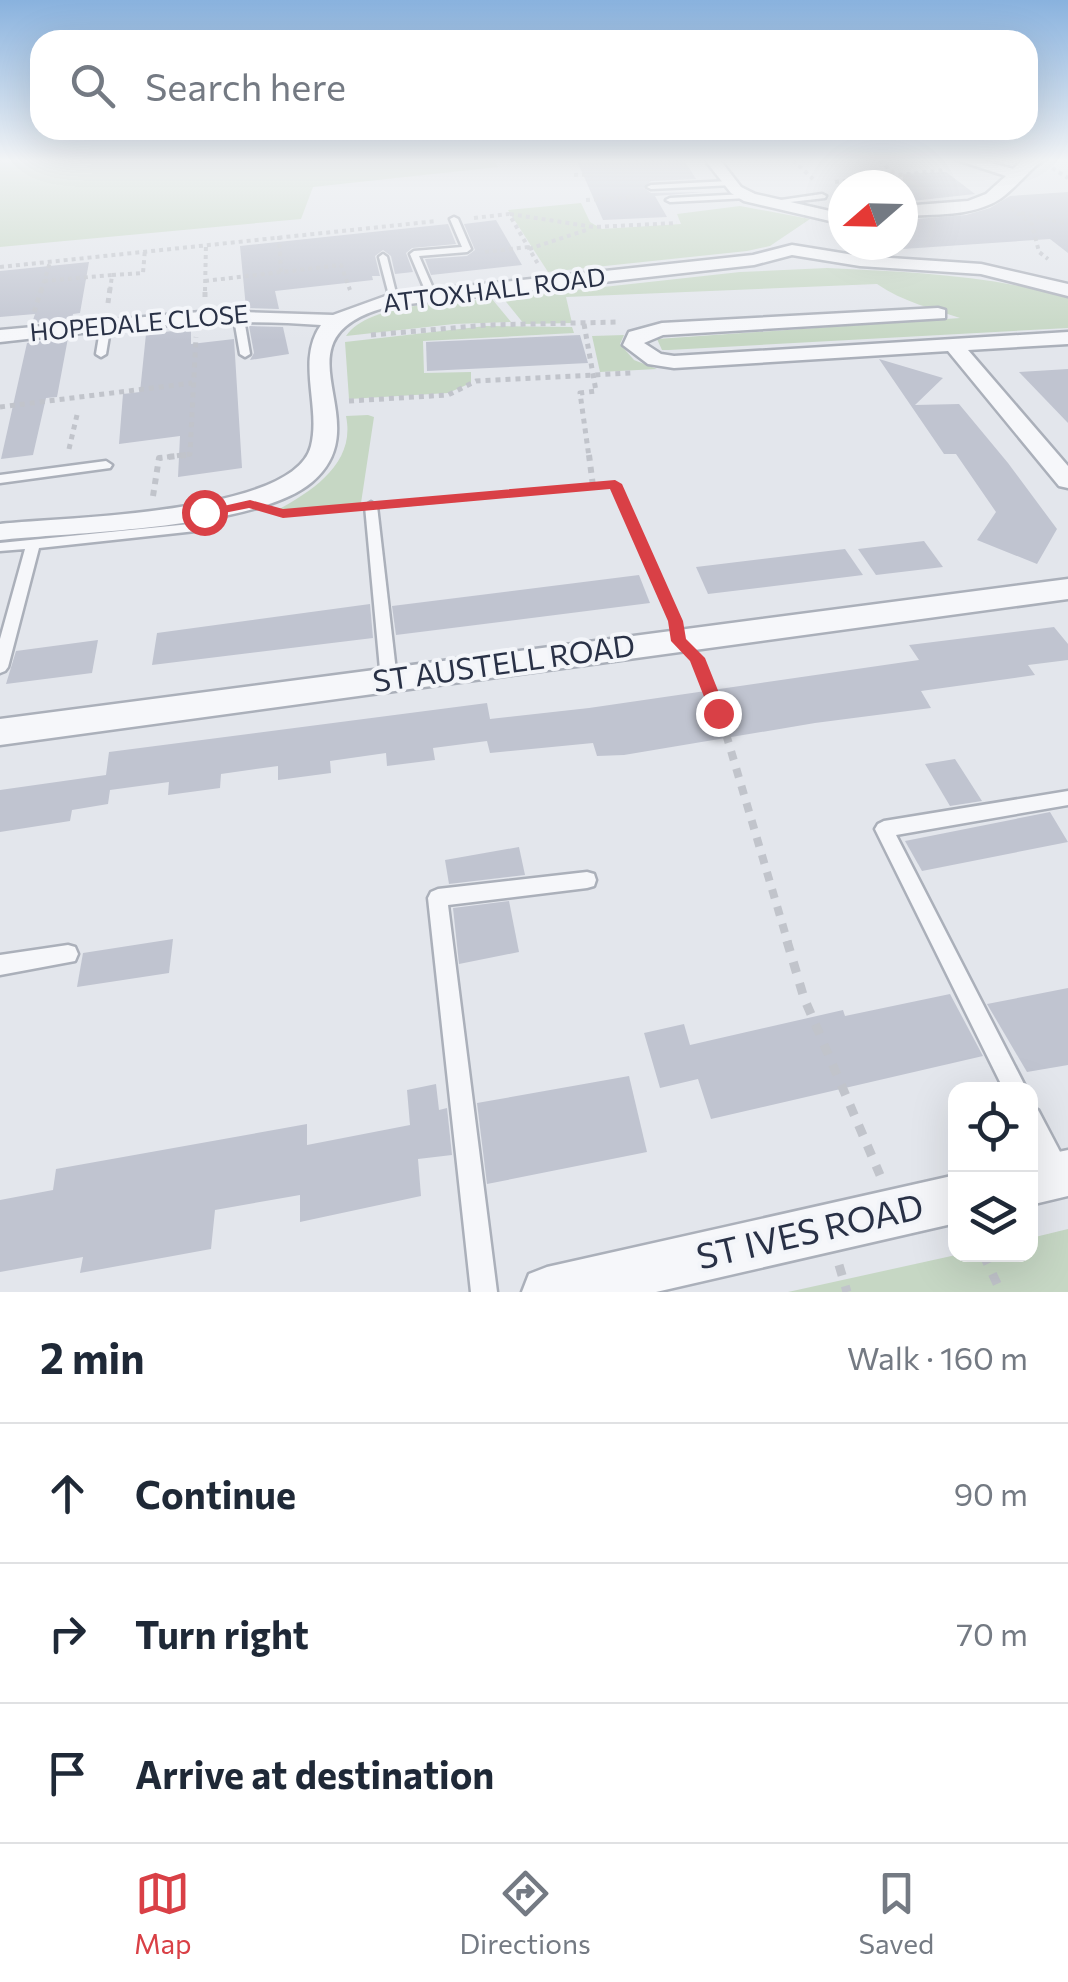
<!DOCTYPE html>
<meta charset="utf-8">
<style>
body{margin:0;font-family:Commissioner,sans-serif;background:#f2f2f3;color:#1f2937}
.controls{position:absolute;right:30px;bottom:30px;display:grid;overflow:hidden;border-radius:20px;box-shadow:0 10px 40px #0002}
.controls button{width:90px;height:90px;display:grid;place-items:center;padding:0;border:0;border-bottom:2px solid #e0e1e3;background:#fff;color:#1f2937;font:50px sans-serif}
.compass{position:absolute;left:828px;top:170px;width:90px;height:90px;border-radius:50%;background:#fff;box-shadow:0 10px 40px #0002;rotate:250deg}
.stop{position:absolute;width:30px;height:30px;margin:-22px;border:8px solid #d94046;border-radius:50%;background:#fff}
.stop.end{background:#d94046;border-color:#fff;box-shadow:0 2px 10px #0008}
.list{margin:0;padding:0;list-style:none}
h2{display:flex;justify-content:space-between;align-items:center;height:130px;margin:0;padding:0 40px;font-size:42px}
h2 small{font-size:32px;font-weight:400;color:#747a83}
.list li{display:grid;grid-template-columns:65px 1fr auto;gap:30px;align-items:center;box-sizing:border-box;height:140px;padding:0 40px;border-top:2px solid #e0e1e3}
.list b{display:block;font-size:38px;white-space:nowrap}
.list em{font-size:32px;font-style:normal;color:#747a83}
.icon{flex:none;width:55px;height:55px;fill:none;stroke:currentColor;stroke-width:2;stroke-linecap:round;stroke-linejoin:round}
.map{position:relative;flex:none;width:1068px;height:1292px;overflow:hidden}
.search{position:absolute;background:#fff;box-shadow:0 10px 40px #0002;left:30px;right:30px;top:30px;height:110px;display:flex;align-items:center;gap:25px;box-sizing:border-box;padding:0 35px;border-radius:30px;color:#747a83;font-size:38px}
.sheet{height:550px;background:#fff}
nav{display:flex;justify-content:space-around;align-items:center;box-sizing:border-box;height:140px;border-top:2px solid #e0e1e3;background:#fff;font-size:28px;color:#747a83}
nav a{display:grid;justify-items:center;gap:5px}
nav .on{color:#d94046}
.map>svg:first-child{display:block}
.green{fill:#c6d7c4}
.building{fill:#c0c4d0}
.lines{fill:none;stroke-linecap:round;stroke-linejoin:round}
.service-casing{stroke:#abb0ba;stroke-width:5}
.minor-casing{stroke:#abb0ba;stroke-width:5}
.path-far4{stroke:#c1c4cb;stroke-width:4;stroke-dasharray:4 4;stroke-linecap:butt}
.path-far3{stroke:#c1c4cb;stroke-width:5;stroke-dasharray:5 5;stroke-linecap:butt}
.path-far2{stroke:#c1c4cb;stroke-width:6;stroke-dasharray:6 6;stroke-linecap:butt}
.path-far1{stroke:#c1c4cb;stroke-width:8;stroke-dasharray:9 9;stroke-linecap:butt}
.path{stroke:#c1c4cb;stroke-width:9;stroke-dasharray:11 11;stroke-linecap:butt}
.service{fill:#f6f7fa;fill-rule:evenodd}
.minor{fill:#f6f7fa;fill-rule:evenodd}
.route{fill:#d94046}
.labels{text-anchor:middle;stroke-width:8;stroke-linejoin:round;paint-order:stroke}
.far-street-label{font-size:25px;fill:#293146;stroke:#f3f5f9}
.street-label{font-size:30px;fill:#293146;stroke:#f3f5f9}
.near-street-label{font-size:35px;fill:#293146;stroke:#f3f5f9}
</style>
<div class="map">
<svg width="1068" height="1292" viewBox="0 0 1068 1292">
<rect width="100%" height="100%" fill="#e3e6ec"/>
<!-- green -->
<g class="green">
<polygon points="0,160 494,160 498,167 313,187 301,219 0,247"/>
<polygon points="581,203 590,222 602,229 681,224 677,214 740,206 810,219 770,246 747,251 548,272 508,210"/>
<path d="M 827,268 C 912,272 985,275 1068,297 L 1068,328 L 669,350 L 662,350 L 657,339 L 960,318 C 934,309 903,302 877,284 L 566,297 L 572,323 L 524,324 L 503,298 L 740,272 Z"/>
<path d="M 492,299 L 511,322 L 454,324 L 346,336 C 370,302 452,303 492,299 Z"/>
<polygon points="486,326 572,327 574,333 423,341 424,373 471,372 471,383 448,393 349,399 345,342"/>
<polygon points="624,335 620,344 634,360 657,369 600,372 592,336"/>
<path d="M 368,415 L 374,417 L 361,503 L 276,511 C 312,491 356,464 346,416 Z"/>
<polygon points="1068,1229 1068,1292 788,1292 956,1255 1030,1254 1031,1238"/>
</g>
<!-- building -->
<g class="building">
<polygon points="684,160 696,179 651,181 644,188 651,193 705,192 655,196 667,217 603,220 578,163"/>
<polygon points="946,172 975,194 903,202 903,174"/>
<polygon points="1068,192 1068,253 1050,239 903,249 903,220 966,215 990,208 1010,196"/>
<polygon points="496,220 522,265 431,275 425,259 467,256 475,250 464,224"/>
<polygon points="448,224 456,244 412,248 406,253 413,272 395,274 391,256 383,250 375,256 380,276 372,276 373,280 275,291 279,309 246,308 240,246"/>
<polygon points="89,262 80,313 73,314 72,320 32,323 35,314 0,317 0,271"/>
<polygon points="249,326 283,327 289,354 250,360 254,353"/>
<polygon points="191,329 191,344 234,339 242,468 178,477 180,436 119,444 123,394 140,392 146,334"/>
<polygon points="580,335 588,363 427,371 426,342"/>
<polygon points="68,338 57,397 46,398 33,455 1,459 27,343"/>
<polygon points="879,359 943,378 915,405 959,404 1008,463 1057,529 1037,564 977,540 996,512 956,454 944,454"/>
<polygon points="1068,369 1068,423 1019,372"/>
<polygon points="924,541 943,567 876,575 858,549"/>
<polygon points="845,549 863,575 708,594 696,567"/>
<polygon points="639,575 650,603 396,635 392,606"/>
<polygon points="370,604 373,638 152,665 157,633"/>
<polygon points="1054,627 1068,644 1068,660 1028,665 1035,675 921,691 931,708 815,723 624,755 597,756 593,743 490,753 487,741 433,748 435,760 387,766 386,753 330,761 331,773 278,780 278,766 221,774 220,788 168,795 169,782 110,790 108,804 72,810 70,821 0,832 0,790 106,775 109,752 487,703 490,719 589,708 919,660 909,645"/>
<polygon points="98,640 92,673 6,684 16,651"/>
<polygon points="955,759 982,801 950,806 925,764"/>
<polygon points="1050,812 1068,842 922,871 905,841"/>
<polygon points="519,847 525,875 449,884 445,860"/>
<polygon points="509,901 519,952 459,964 453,908"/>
<polygon points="173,939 169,973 77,987 83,953"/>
<polygon points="1068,988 1068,1065 1027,1072 987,1004"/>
<polygon points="950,994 983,1056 711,1119 698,1079 660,1088 644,1033 684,1024 690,1045 843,1010 845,1016"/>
<polygon points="629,1076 647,1152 487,1184 477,1103"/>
<polygon points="436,1084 439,1110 447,1108 452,1155 418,1159 421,1196 300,1222 300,1195 215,1210 211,1249 80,1273 83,1257 0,1272 0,1200 53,1190 56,1169 307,1124 307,1145 410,1125 407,1090"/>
</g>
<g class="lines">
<defs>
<g id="service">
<polygon points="730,181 733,185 651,189 647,187 651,185"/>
<polygon points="745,194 749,196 748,198 670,202 666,200 670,198"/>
<polygon points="822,194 826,196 825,198 764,205 760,203"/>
<polygon points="454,217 458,219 471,249 467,252 419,256 436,295 428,297 410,254 414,251 462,247 450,219"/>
<polygon points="383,254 387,257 398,301 390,299 379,257"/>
<polygon points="238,310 243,313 250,354 245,357 240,354 233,313"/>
<polygon points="106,321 111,324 106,354 101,357 96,354 101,324"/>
<polygon points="106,461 112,465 110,468 0,483 0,475"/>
<polygon points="371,502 377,506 397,680 394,684 384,684 381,680 365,506"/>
<polygon points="200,523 205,524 207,527 205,530 39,548 8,667 5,671 0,673 0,639 25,549 0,551 0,543"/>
<polygon points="1068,791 1068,805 896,835 1027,1090 1004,1090 875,829 878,824 884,821"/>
<polygon points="587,872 594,874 596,880 594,886 587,888 448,905 497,1292 471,1292 428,898 431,892 438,889"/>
<polygon points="68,945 75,947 78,954 75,961 0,975 0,955"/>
<polygon points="1030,1107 1038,1110 1068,1167 1066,1179 1058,1183 1050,1179 1030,1142"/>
</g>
<g id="minor">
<polygon points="705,160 720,160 741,187 755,194 843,214 843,224 744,201 731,193"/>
<path d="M 957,160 L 981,160 L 1013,169 L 1023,160 L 1042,160 C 1028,172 1015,188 1000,199 C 972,217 934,214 903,216 L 903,206 L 968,201 L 986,194 L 1006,176 Z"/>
<path d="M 792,245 L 860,256 L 981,264 L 1068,284 L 1068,296 L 981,274 L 860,266 L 792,255 L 754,265 L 391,306 C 265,337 384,421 312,482 C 257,529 76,532 0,540 L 0,524 C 62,517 294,515 311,446 C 321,407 296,360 321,325 C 213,316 107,330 0,342 L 0,330 L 211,311 L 333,315 L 391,294 L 753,255 Z"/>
<polygon points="938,308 945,310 945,318 663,335 644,343 661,354 674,356 1068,332 1068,344 968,350 1068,466 1068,488 1059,486 948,351 674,368 648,364 623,345 629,332 662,323"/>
<polygon points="1068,579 1068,599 0,745 0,719"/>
<polygon points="1068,1150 1068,1196 1030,1205 1030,1158"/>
<polygon points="956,1175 956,1223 656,1292 522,1292 529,1274 547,1267"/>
</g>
</defs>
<!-- service casing -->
<use href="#service" class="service-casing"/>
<!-- minor casing -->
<use href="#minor" class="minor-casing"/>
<!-- path-far4 -->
<g class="path-far4">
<polyline points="793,160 813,179"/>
<polyline points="879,160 897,176"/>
<polyline points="1052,168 1068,178"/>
<polyline points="574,175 639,172"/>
<polyline points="835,182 945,170"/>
<polyline points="586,200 635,197"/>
<polyline points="1011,208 1032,224 1039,252 1048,259"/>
<polyline points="1021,213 1068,224"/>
<polyline points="510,214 594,227 677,223"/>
<polyline points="474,218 509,214 538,264"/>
<polyline points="279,236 281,272"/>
<polyline points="529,249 589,229"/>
<polyline points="485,252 528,247"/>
<polyline points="0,267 437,221"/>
<polyline points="112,275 143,273 145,249"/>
<polyline points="44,281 112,275 110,291"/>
<polyline points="205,281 341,265 350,290"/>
<polyline points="41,291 50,262"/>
<polyline points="205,291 206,243"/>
</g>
<!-- path-far3 -->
<g class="path-far3">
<polyline points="205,297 205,288"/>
<polyline points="108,303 110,288"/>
<polyline points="34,312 42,288"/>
<polyline points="584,324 596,391 580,393 589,457"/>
<polyline points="371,335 487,325 618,322"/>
<polyline points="349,401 448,395 476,381 632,373"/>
<polyline points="0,407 192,383"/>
<polyline points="69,449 77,415"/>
<polyline points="167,457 190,454 196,337"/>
</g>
<!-- path-far2 -->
<g class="path-far2">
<polyline points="589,455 593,486 618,486 673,616"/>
<polyline points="153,496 159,458 186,455"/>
<polyline points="394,505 593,486"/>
<polyline points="299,512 352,508"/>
<polyline points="699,664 701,670"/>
</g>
<!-- path-far1 -->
<polyline class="path-far1" points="700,667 726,734 788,943"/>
<!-- path -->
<g class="path">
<polyline points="787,941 804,998 880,1175"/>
<polyline points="983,1254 1001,1292"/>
<polyline points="839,1265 847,1292"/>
</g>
<!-- service -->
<use href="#service" class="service"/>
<!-- minor -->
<use href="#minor" class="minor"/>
</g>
<!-- sky -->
<linearGradient id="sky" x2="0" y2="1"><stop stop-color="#89b2de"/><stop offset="0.47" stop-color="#f2f4f6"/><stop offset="1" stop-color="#f2f4f6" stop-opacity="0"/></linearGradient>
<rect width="1068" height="341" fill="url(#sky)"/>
<!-- route -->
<polygon class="route" points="615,480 622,484 683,621 686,639 705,658 727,713 724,717 712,717 690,661 671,641 668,621 610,489 283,518 249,508 204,517 197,512 250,500 283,509"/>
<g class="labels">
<!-- far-street labels -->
<g class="far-street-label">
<text transform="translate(494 290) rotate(-7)" y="9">ATTOXHALL ROAD</text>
<text transform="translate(139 323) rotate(-5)" y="9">HOPEDALE CLOSE</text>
</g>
<!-- street labels -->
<g class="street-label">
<text transform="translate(504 664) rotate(-8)" y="10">ST AUSTELL ROAD</text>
</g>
<!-- near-street labels -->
<g class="near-street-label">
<text transform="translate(810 1232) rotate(-13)" y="12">ST IVES ROAD</text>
</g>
</g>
</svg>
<div class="controls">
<button><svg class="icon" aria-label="locate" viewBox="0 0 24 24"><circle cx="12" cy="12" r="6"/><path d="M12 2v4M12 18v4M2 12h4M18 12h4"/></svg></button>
<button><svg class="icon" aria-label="layers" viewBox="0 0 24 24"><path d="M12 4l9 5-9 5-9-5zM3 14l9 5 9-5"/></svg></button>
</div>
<svg class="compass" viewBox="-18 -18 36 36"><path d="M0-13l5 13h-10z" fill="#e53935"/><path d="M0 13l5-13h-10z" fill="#747a83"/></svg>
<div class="stop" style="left:204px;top:512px"></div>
<div class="stop end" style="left:718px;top:713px"></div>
<div class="search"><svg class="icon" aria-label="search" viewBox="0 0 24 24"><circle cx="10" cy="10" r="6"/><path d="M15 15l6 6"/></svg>Search here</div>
</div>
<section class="sheet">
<h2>2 min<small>Walk · 160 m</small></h2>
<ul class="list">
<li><svg class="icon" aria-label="ahead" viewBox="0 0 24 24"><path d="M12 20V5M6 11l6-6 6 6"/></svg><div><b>Continue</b></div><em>90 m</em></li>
<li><svg class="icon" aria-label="right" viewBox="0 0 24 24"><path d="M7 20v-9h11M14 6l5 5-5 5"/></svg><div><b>Turn right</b></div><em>70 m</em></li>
<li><svg class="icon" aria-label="arrive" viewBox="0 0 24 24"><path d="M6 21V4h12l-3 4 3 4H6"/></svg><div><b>Arrive at destination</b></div></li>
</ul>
</section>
<nav>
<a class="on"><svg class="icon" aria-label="map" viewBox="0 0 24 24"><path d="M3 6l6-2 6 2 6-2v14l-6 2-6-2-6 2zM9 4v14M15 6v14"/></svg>Map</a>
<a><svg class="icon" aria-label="directions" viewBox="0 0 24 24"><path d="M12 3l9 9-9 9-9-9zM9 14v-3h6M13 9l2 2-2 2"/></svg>Directions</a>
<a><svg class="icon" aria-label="saved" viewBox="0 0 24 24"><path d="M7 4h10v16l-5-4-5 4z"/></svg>Saved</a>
</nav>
